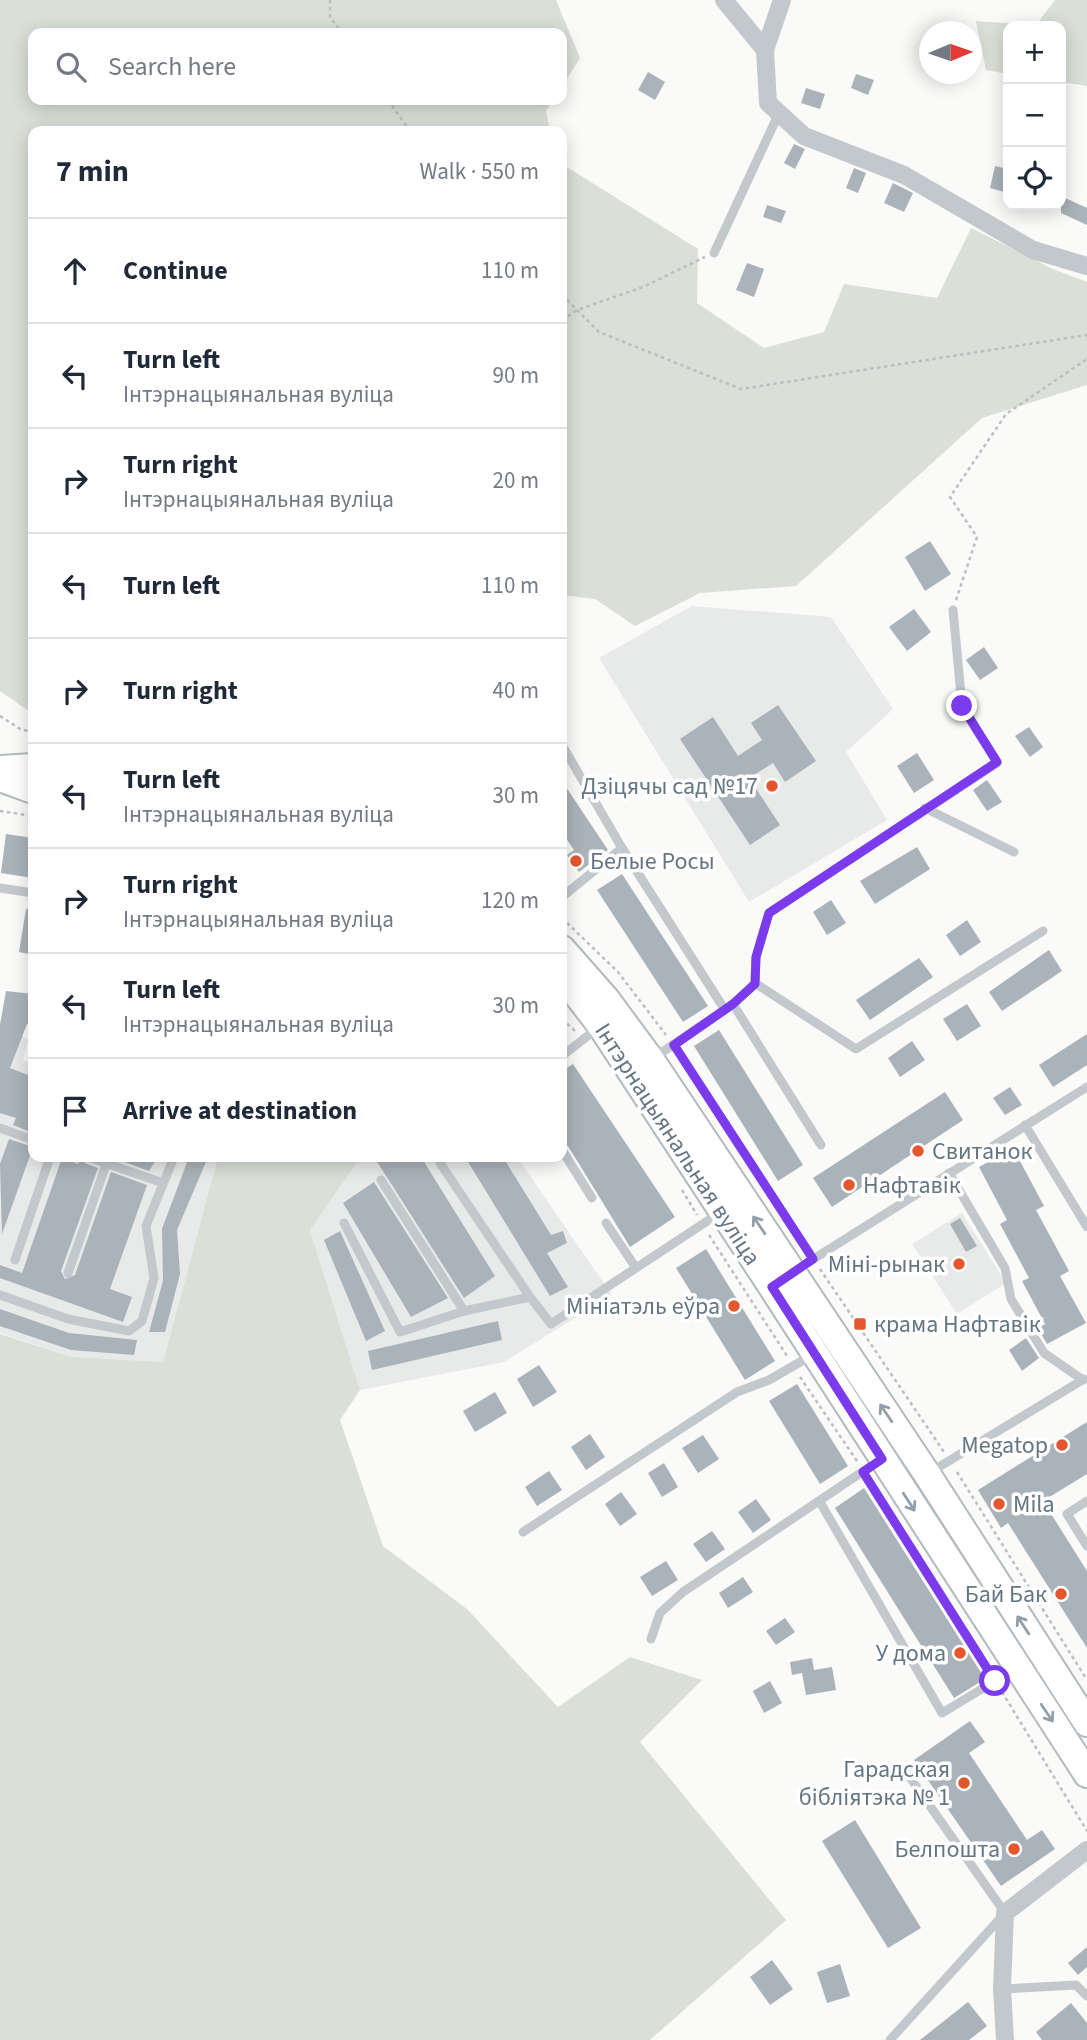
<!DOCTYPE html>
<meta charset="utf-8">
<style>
body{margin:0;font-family:"Source Sans 3",sans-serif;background:#f2f2f3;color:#1f2937}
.controls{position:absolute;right:21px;top:21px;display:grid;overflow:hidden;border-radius:14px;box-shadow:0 4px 18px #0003}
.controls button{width:63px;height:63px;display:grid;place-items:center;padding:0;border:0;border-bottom:2px solid #e0e1e3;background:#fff;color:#1f2937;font:35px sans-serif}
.compass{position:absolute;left:919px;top:21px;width:63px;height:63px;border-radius:50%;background:#fff;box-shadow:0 4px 18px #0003;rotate:88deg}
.stop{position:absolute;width:21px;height:21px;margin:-16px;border:5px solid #7c3aed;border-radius:50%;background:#fff}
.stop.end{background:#7c3aed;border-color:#fff;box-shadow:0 2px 7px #0008}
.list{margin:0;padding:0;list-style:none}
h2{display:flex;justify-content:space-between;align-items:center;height:91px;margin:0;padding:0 28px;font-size:30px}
h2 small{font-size:23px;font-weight:400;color:#747a83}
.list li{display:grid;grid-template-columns:46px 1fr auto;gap:21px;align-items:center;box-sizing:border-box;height:105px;padding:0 28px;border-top:2px solid #e0e1e3}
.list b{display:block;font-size:26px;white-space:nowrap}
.list p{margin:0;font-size:23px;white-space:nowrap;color:#747a83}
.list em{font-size:23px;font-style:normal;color:#747a83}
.icon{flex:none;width:38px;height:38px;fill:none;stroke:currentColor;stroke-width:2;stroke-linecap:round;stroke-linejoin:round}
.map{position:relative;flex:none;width:1087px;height:2040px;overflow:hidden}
.search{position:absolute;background:#fff;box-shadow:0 4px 18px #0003;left:28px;top:28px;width:539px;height:77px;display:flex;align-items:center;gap:18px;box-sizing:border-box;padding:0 24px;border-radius:14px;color:#747a83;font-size:26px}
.panel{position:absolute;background:#fff;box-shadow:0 4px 18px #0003;left:28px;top:126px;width:539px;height:1036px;border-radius:14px}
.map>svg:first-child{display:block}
.built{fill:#e8e9e9}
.green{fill:#dadfd7}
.building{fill:#aab3b9}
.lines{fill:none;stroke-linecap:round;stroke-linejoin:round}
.secondary-casing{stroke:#b3babf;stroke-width:30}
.path{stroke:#bbbfc2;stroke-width:2.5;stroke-dasharray:3.5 3.5;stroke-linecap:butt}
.lane{stroke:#c3c8cc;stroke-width:9}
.street{stroke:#c3c8cc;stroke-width:18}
.secondary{stroke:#fff;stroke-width:26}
.oneway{stroke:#939fa8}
.route{stroke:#7c3aed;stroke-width:9}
.poi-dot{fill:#e4572e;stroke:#fff;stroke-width:2.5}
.labels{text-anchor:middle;stroke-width:7;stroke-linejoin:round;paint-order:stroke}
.poi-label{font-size:24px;fill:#657683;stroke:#fff;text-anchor:end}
.street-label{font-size:24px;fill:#657683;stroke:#fff}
</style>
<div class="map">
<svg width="1087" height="2040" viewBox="0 0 1087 2040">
<rect width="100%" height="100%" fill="#fafaf8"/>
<!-- built -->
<g class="built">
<polygon points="692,606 831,617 893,709 846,752 887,820 749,902 599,658"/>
<polygon points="0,1021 28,1040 23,1060 33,1064 33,1157 218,1157 163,1362 72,1357 0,1333"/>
<polygon points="361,1157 517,1157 612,1295 504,1362 360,1390 310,1230"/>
<polygon points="962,1213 1006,1283 957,1314 912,1244"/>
</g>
<!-- green -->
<g class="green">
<polygon points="0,0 556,0 580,58 562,87 562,33 33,33 33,100 553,100 546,111 550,131 33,131 33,714 0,691"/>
<polygon points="1055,0 1087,0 1087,86 1061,82 1061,26 1008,26 1008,74 986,70 976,21 1036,25"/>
<polygon points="562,164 698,249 697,303 764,348 824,332 844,284 937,298 971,228 1053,269 1087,282 1087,385 982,418 796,586 700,593 635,626 595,599 562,595"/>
<polygon points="218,1157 361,1157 310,1230 360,1390 340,1420 383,1546 467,1609 558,1707 630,1657 702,1680 640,1742 786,1920 650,2040 0,2040 0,1334 72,1357 163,1362"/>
</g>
<!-- building -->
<g class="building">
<polygon points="648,72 665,82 655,100 638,90"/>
<polygon points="856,74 874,80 868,95 851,88"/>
<polygon points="806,88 825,94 820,109 801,103"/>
<polygon points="794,144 805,149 795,169 784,163"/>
<polygon points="995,166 1008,169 1008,193 990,188"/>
<polygon points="854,168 866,173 858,193 846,188"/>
<polygon points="893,183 913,193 904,212 884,203"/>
<polygon points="1061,196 1087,208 1087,225 1061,213"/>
<polygon points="767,205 786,211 781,223 763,217"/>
<polygon points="747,263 764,269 754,297 736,290"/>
<polygon points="930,541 951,574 925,591 905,557"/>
<polygon points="914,609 931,632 907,651 889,627"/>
<polygon points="984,647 998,668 980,680 966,660"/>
<polygon points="778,705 816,761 785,782 773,763 749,778 780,825 750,845 680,739 713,717 738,756 762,740 751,723"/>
<polygon points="1029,727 1043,747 1030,757 1015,736"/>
<polygon points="917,753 934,780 914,793 897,766"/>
<polygon points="987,780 1002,802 987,811 973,790"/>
<polygon points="562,781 608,850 579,872 567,855 574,850 562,832"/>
<polygon points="6,834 33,838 33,878 1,873"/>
<polygon points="917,847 930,869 875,904 860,881"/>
<polygon points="622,874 708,1006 683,1022 597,890"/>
<polygon points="831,900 846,923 827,935 813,912"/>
<polygon points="26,909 33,909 33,955 19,952"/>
<polygon points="967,920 981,942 960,956 946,935"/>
<polygon points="1049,950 1062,971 1002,1011 989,992"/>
<polygon points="919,958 933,977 870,1020 856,1000"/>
<polygon points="6,991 33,994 33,1025 27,1024 10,1068 33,1077 33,1133 13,1125 16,1118 0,1113 0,1025"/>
<polygon points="967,1004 981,1026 957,1041 943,1019"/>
<polygon points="719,1030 803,1165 778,1181 694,1046"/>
<polygon points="1087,1034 1087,1065 1053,1087 1039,1065"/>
<polygon points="912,1041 925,1060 900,1077 888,1058"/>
<polygon points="573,1064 675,1217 630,1247 568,1146 562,1143 562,1071"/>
<polygon points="1010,1087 1022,1105 1005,1115 993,1098"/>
<polygon points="945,1092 963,1120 832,1207 813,1178"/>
<polygon points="9,1139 33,1147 2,1234 0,1164"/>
<polygon points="1013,1148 1044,1206 1036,1210 1069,1271 1060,1276 1086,1323 1047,1344 1038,1329 1045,1324 1022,1281 1029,1278 1000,1224 1007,1220 979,1167"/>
<polygon points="80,1157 85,1163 98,1168 61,1271 65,1279 75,1275 111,1172 147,1185 110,1289 132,1297 123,1322 0,1278 0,1265 22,1273 62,1158 78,1164"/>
<polygon points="111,1157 158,1157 149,1171"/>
<polygon points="189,1157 208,1157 177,1230 180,1274 165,1332 149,1332 163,1281 162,1229"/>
<polygon points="374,1157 421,1157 495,1276 464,1298"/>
<polygon points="465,1157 503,1157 551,1235 563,1231 567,1243 547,1253 568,1287 550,1296"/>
<polygon points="374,1182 448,1298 411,1317 343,1203"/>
<polygon points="960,1218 977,1246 966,1252 950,1224"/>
<polygon points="340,1231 385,1331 366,1341 324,1240"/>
<polygon points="706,1249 775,1361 745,1380 676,1268"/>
<polygon points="0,1309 69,1333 137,1340 134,1355 71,1350 0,1326"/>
<polygon points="498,1321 502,1340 372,1370 368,1351"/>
<polygon points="1026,1338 1039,1358 1022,1371 1009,1350"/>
<polygon points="539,1365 557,1392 533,1407 517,1379"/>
<polygon points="797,1384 848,1466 820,1484 769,1401"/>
<polygon points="495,1392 507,1413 475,1432 463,1411"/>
<polygon points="1087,1422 1087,1474 1043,1501 1087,1571 1087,1648 1008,1523 1001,1528 978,1490"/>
<polygon points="590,1434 605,1457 586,1470 571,1447"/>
<polygon points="703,1435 719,1459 698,1473 682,1448"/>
<polygon points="664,1463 678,1487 662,1497 648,1473"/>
<polygon points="549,1471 562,1490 537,1506 525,1487"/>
<polygon points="864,1488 985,1679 954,1698 835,1508"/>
<polygon points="621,1492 637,1514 620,1526 605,1504"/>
<polygon points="756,1499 771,1520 753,1533 738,1512"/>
<polygon points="712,1531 725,1549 706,1562 693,1544"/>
<polygon points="666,1561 678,1580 652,1596 640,1577"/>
<polygon points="743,1577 753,1592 728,1608 719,1593"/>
<polygon points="785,1618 795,1632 776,1645 766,1631"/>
<polygon points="812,1658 814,1670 832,1667 836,1690 806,1695 802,1673 792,1675 790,1662"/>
<polygon points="770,1681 782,1703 764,1713 753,1691"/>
<polygon points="970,1721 985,1742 969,1753 1027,1840 1042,1830 1055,1849 1001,1886 914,1760"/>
<polygon points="855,1820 921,1928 888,1948 822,1841"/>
<polygon points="1087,1947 1087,1967 1078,1975 1068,1963"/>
<polygon points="772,1960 793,1989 770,2005 750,1977"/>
<polygon points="840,1964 850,1996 827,2003 817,1972"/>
<polygon points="968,2002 987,2026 969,2040 920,2040"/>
<polygon points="1071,2003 1087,2023 1087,2040 1042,2040 1036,2032"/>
</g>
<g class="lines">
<defs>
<g id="secondary">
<polyline points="0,769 33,767"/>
<polyline points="0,778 33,790"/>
<polyline points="562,949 606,999 651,1060 927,1474 1087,1723"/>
<polyline points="562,975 601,1026 772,1287 1087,1774"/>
</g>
</defs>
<!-- secondary casing -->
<use href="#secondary" class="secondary-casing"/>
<!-- path -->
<g class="path">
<polyline points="330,0 330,17 342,33"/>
<polyline points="388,100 410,131"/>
<polyline points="562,295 599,332 741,389 1087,335"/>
<polyline points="562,320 577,310 643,287 705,257"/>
<polyline points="956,600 977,537 950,497 1006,414 1087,359"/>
<polyline points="0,716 20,729 33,732"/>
<polyline points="0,811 33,816"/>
<polyline points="562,918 618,972 666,1035"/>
<polyline points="562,1019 575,1031"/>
<polyline points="680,1055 806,1249"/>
<polyline points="682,1190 697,1215"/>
<polyline points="709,1235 787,1356"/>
<polyline points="820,1269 944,1452"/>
<polyline points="800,1377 857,1461"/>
<polyline points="957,1472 1087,1680"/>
<polyline points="870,1482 990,1671"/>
<polyline points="1002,1692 1087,1831"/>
</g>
<!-- lane -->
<g class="lane">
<polyline points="714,253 779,113"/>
<polyline points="953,610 962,706 997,763 769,913 756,957 755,983 856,1049 1043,931"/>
<polyline points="562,745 622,848 725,1010"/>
<polyline points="925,808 1014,852"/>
<polyline points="0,888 33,893"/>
<polyline points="562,897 622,848"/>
<polyline points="733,1004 821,1145"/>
<polyline points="562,1056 599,1027"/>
<polyline points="652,1059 733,1004 755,983"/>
<polyline points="1025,1125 1087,1227"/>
<polyline points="0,1128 33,1140"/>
<polyline points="562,1150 592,1198"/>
<polyline points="88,1157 163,1183"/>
<polyline points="440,1163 530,1297"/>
<polyline points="949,1173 1005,1268 1011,1299 1044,1353 1083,1380"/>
<polyline points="381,1180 464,1311 530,1297 551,1324 721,1212"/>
<polyline points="344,1223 400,1332 464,1311"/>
<polyline points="606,1223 636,1268"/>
<polyline points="15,1260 50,1157"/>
<polyline points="796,1270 1087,1087"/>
<polyline points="68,1273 107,1162"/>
<polyline points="0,1295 68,1319 129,1331 142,1321 154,1278 146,1226 174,1157"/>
<polyline points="929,1473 1084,1379"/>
<polyline points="1087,1501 1067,1514 1087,1546"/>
<polyline points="820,1502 942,1713 1015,1669"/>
<polyline points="523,1532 737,1392 769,1380 814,1354"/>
<polyline points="651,1639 660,1613 683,1592 880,1460"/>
<polyline points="1002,1989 1076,1985 1087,1996"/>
<polyline points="890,2040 1005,1913 904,1769"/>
</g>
<!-- street -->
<g class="street">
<polyline points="724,0 765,50 768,103 804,136 904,175 1033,250 1087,266"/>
<polyline points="765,50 782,0"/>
<polyline points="1005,2040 1002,1989 1005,1913 1087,1850"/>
</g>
<!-- secondary -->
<use href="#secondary" class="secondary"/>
</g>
<!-- one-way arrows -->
<defs><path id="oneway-shaft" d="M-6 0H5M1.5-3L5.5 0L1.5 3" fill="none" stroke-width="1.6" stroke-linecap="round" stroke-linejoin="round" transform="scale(1.75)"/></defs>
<g class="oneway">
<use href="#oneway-shaft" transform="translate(759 1225) rotate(-124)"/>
<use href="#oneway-shaft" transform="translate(886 1413) rotate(-124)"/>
<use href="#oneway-shaft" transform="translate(909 1502) rotate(57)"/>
<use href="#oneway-shaft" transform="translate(1023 1625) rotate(-123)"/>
<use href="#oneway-shaft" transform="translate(1047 1713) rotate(56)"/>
</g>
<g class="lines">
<!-- route -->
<polyline class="route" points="962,706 997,762 769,913 756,957 755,984 733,1004 674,1045 813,1259 772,1287 882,1459 863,1472 995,1681"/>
</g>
<!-- markers -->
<g class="poi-dot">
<circle cx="772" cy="786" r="7"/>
<circle cx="576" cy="861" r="7"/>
<circle cx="918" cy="1151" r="7"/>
<circle cx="849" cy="1185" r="7"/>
<circle cx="959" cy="1264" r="7"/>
<circle cx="734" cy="1306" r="7"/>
<rect x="853" y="1317" width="14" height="14" rx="3.5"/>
<circle cx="1062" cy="1445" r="7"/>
<circle cx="999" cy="1504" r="7"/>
<circle cx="1061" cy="1594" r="7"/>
<circle cx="960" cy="1653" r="7"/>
<circle cx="964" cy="1783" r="7"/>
<circle cx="1014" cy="1849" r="7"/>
</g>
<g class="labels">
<!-- poi labels -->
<g class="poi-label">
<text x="758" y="794">Дзіцячы сад №17</text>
<text x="590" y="869" text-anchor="start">Белые Росы</text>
<text x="932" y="1159" text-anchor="start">Свитанок</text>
<text x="863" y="1193" text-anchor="start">Нафтавік</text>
<text x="945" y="1272">Міні-рынак</text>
<text x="720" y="1314">Мініатэль еўра</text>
<text x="874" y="1332" text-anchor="start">крама Нафтавік</text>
<text x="1048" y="1453">Megatop</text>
<text x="1013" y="1512" text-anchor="start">Mila</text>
<text x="1047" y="1602">Бай Бак</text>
<text x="946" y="1661">У дома</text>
<text x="950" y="1777">Гарадская<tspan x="950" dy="28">бібліятэка № 1</tspan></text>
<text x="1000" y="1857">Белпошта</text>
</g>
<!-- street labels -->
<g class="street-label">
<text transform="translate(678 1144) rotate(57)" y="8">Інтэрнацыянальная вуліца</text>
</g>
</g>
</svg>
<div class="controls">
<button>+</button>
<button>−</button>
<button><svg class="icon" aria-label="locate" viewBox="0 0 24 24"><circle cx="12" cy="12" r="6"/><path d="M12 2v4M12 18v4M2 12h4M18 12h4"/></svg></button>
</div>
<svg class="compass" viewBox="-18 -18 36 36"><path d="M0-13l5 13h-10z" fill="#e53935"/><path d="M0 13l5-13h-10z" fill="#747a83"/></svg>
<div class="stop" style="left:995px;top:1681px"></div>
<div class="stop end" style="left:962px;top:706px"></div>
<div class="search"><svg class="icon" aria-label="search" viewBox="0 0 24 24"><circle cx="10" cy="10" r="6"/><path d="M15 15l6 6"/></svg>Search here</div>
<section class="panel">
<h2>7 min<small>Walk · 550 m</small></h2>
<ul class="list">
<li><svg class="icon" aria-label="ahead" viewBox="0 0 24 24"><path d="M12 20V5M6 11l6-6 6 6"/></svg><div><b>Continue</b></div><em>110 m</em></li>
<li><svg class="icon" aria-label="left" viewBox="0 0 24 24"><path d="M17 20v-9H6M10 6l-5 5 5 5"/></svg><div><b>Turn left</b><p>Інтэрнацыянальная вуліца</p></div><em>90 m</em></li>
<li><svg class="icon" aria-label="right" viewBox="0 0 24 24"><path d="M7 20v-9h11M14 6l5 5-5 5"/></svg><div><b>Turn right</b><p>Інтэрнацыянальная вуліца</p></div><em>20 m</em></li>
<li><svg class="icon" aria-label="left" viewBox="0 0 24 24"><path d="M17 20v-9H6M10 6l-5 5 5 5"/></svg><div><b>Turn left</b></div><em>110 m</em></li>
<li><svg class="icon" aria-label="right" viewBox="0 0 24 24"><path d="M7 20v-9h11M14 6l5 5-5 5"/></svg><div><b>Turn right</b></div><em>40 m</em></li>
<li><svg class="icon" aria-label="left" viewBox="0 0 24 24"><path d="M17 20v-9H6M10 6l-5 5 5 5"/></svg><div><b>Turn left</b><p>Інтэрнацыянальная вуліца</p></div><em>30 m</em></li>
<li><svg class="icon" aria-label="right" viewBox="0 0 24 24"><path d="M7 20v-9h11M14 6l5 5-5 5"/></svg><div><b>Turn right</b><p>Інтэрнацыянальная вуліца</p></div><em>120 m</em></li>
<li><svg class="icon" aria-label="left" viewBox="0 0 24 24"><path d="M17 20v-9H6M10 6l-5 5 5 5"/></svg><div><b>Turn left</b><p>Інтэрнацыянальная вуліца</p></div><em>30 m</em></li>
<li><svg class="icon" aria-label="arrive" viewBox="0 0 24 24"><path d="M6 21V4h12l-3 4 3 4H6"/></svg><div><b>Arrive at destination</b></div></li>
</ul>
</section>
</div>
